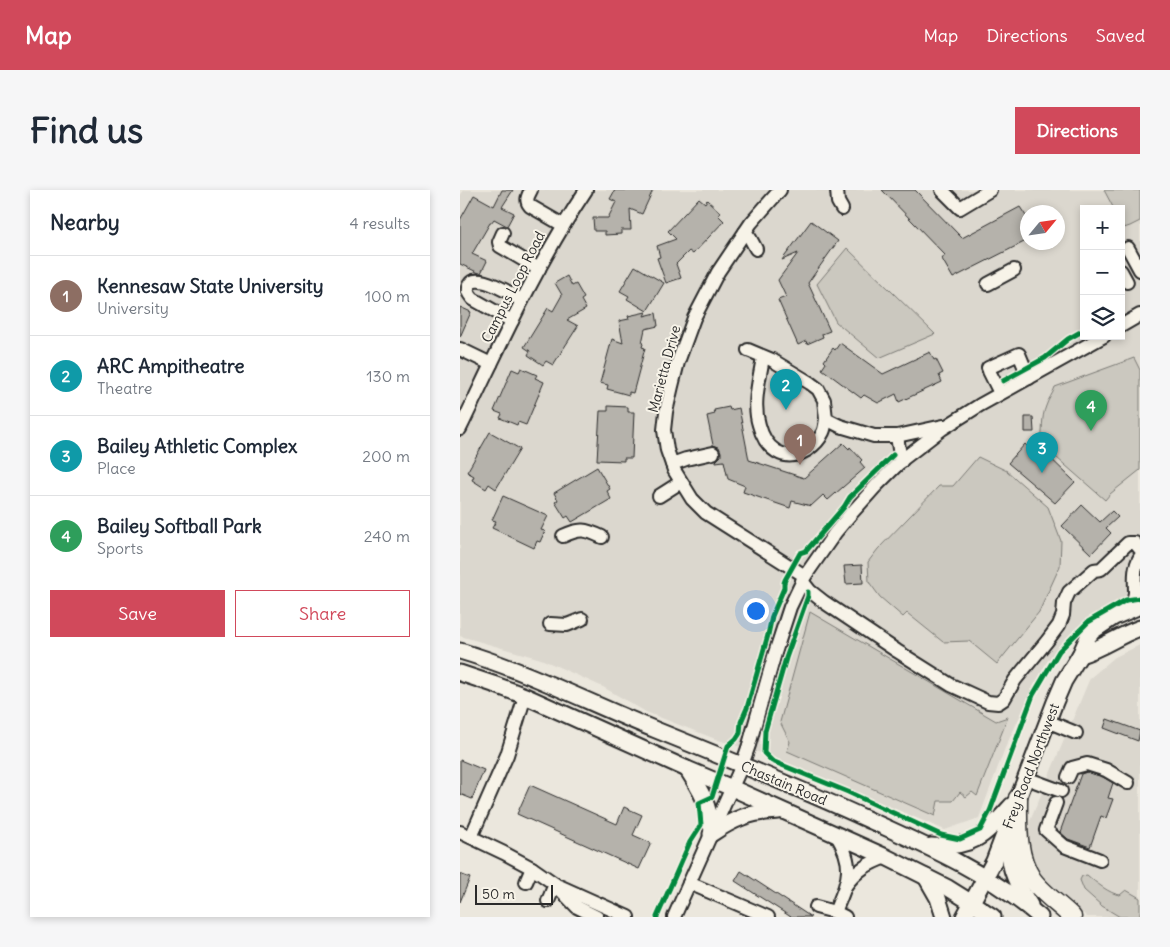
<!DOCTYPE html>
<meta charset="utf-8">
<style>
body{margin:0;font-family:Delius,sans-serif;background:#f6f6f7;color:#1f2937}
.controls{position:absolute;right:15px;top:15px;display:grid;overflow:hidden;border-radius:0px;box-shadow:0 2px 8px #0003}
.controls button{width:45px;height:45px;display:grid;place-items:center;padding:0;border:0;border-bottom:1px solid #e0e1e3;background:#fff;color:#1f2937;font:25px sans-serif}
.compass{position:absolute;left:560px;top:15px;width:45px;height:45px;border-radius:50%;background:#fff;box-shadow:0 2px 8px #0003;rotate:61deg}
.scale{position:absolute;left:15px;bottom:12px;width:78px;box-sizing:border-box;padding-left:5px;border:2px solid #2b2b2b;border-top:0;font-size:14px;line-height:18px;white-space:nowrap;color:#2b2b2b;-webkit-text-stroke:4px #f7f3e8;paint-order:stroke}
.you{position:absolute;left:295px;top:420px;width:18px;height:18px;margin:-12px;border:4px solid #fff;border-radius:50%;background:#1a73e8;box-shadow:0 0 0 8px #1a73e833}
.badge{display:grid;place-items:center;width:32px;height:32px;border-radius:50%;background:#d1495b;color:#fff;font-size:16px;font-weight:700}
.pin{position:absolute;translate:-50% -41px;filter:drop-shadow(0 1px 2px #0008)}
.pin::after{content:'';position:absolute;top:26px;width:18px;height:15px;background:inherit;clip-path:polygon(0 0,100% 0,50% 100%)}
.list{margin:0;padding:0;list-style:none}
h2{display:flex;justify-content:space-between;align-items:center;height:65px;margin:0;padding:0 20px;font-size:21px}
h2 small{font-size:16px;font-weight:400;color:#747a83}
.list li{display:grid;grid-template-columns:32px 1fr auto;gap:15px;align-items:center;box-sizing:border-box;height:80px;padding:0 20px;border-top:1px solid #e0e1e3}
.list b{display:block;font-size:19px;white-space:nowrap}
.list p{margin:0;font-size:16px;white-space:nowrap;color:#747a83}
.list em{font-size:16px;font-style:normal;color:#747a83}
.actions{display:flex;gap:10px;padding:15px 20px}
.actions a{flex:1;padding:11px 0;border:1px solid #d1495b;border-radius:0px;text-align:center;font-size:18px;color:#d1495b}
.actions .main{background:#d1495b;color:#fff}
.icon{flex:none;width:28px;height:28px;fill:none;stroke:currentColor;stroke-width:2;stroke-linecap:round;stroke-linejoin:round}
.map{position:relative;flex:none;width:680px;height:727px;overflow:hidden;border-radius:0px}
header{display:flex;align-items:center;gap:30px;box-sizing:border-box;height:70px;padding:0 25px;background:#d1495b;color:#fff}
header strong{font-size:24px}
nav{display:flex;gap:28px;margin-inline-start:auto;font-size:18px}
.intro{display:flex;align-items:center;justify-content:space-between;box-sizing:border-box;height:120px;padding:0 30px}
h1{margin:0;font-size:35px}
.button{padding:12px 22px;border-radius:0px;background:#d1495b;color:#fff;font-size:18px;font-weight:700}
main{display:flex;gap:30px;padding:0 30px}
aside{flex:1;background:#fff;border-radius:0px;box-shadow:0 2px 8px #0003}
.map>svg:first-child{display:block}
.built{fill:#dbd7ce;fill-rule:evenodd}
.green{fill:#cbc8bf;stroke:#7b7a75}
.building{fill:#b5b2ab;stroke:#2b2b2b}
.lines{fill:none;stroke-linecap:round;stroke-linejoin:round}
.minor-casing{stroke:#2b2b2b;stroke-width:16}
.major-casing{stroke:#2b2b2b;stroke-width:19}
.highway-casing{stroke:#2b2b2b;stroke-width:21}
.minor{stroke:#f7f3e8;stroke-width:12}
.major{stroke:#f7f3e8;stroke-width:15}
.highway{stroke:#f7f3e8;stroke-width:18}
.cycleway-casing{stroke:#f7f3e8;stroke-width:8}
.cycleway{stroke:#00873e;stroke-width:5}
.labels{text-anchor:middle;stroke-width:4;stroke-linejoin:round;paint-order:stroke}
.street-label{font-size:14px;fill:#2b2b2b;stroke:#f7f3e8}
</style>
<header>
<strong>Map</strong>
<nav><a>Map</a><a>Directions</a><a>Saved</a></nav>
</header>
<div class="intro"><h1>Find us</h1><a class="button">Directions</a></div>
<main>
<aside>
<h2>Nearby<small>4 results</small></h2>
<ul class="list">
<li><span class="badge" style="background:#8d6e63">1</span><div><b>Kennesaw State University</b><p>University</p></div><em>100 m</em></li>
<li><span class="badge" style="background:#0f9aa8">2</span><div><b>ARC Ampitheatre</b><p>Theatre</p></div><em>130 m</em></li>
<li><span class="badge" style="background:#0f9aa8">3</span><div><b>Bailey Athletic Complex</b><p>Place</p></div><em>200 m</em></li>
<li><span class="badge" style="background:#2e9e5b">4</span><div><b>Bailey Softball Park</b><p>Sports</p></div><em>240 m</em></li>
</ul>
<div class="actions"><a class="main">Save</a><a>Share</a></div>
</aside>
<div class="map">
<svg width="680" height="727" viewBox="0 0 680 727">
<rect width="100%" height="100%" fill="#ebe7dd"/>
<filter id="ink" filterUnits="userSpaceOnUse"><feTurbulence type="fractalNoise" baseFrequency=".02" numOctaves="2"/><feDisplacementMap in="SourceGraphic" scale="10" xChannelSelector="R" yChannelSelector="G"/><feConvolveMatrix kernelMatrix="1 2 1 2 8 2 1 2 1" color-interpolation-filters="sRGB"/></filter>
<g filter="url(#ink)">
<!-- built -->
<g class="built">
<path d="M 4,0 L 680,0 L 680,404 L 665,408 L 632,426 L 617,437 L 601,453 L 586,473 L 575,494 L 545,558 L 519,628 L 485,640 L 311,566 L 258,550 L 186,522 L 143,497 L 81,469 L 0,446 L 0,6 ZM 624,19 L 661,19 L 661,146 L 624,146 ZM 568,22 L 598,22 L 598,52 L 568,52 Z"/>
<polygon points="680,455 680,727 627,727 578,683 567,661 570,631 630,488 655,467"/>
</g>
<!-- green -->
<g class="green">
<polygon points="644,0 680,0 680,31 670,36 664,38 661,32 661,19 654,19"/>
<polygon points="387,58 475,144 419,168 376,132 357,94"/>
<path d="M 674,168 L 680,180 L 680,280 L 650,304 L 645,310 L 581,254 C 583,241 581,228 586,216 C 588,209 593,204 595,197 Z"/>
<polygon points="518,267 547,281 588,317 601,351 600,376 579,422 537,474 509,451 483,452 447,423 443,427 420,407 409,392 408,372 418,359 479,296 493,296"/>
<polygon points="350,422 536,531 548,527 517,606 512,602 506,607 500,602 493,611 478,611 475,626 327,561 330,552 320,532"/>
<path d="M 627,685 C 635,692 650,704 660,705 L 666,700 L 680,708 L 680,727 L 660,727 L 642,716 L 624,700 L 620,690 L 622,686 Z"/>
</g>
<!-- building -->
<g class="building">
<polygon points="42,0 53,0 42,17 54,23 47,36 34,29 31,33 30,33 12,64 27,71 21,83 19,83 0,74 0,30 14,5 34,16"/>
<polygon points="155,0 193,0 182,24 170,19 171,40 161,40 161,44 145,45 145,41 134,41 133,28 148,28 156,12 150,9"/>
<polygon points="422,0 455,0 502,48 560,17 568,29 568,50 493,88 482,69 485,65"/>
<polygon points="239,8 245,13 247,10 261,23 258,25 264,31 233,64 229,61 216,74 221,88 206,93 197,68 200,67 197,56 216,49 208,41"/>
<polygon points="351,31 378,51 348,93 370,141 362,144 363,147 347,154 346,151 338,155 318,110 326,107 318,90 338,63 322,70"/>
<polygon points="175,76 204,93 187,121 167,109 169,106 160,101"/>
<polygon points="107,86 112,96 116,94 124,108 121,110 126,119 107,130 118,136 93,175 86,171 83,175 68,165 70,161 64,157 88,118 93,121 102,105 95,93"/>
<polygon points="0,117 11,122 0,147"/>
<polygon points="186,122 184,126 196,123 198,136 185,139 182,153 183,154 182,157 185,158 173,203 169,202 169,205 147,199 148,195 140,193 152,149 163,153 159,131 169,129 168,126"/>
<polygon points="380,153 423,184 470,162 474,170 476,169 483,183 479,185 482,192 439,212 436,204 418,213 404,205 401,208 362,179 366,173 364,171 373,158 375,160"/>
<polygon points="61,178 77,185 75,188 84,192 66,235 58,232 57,235 40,228 42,224 34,221 52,179 59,182"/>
<polygon points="148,216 168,217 168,222 174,222 172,268 164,268 164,271 137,270 140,221 148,221"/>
<polygon points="269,217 270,220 279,218 289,270 344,288 383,253 389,259 390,257 402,270 400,272 405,278 368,310 363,305 351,316 332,311 330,318 283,302 285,296 268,289 264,271 256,272 256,271 261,266 261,262 259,257 253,255 247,226 255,224 254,220"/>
<polygon points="565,227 573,227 574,242 565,242"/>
<polygon points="30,242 60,259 36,299 29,294 26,299 12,290 14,286 7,282"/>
<polygon points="565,254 573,262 578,256 615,292 595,313 548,273"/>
<polygon points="137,277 150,299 147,301 151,309 112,332 108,326 105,328 95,312 98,310 94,303"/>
<polygon points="43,306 88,326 81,340 85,341 80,352 77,351 74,358 32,338 36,331 32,330"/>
<polygon points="622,315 640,332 652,321 658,327 646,338 651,343 631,364 602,336"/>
<polygon points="402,375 403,393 386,394 384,376"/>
<polygon points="647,529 680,541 678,551 644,538"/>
<polygon points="0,570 24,580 12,609 0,604"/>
<polygon points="627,582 643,587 653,593 648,608 653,609 646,628 641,626 630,657 608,649 600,642 621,584"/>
<polygon points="70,595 157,634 164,617 182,625 173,645 191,653 179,679 57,624"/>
<polygon points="281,681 351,727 331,727 275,691"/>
<polygon points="0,684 10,688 0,712"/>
</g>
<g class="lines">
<defs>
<g id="minor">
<path d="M 71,0 C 68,6 65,10 70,16 L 103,35"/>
<polyline points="320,0 291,33 258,82 234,128 218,172 212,196 206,222 204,240 207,260 214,280 232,309 246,323 345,386"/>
<polyline points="377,0 378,12 382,19"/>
<polyline points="482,0 500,18 530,0"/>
<polyline points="285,42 290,48 296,59"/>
<polyline points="43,43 39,52 40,56 79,79"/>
<polyline points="668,58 680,80"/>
<polyline points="661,81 667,92"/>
<polyline points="528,94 554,80"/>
<path d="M 52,131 L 13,109 C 9,104 6,101 9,95 C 16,81 54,105 62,111"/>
<polyline points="661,136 680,125"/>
<polyline points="0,159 31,174"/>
<polyline points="288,160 312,170 350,193 358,199 364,210 366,229 380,236 414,246 437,246 483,236"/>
<path d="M 303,167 C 300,188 292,213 299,235 C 305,258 323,274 347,260 C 353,256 359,251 362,244 C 365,240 365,234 366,229"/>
<polyline points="528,178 559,164 569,188"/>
<polyline points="529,181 540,203"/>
<path d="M 0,239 C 39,158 76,75 126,0"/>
<polyline points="437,246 441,272"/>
<polyline points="212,274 226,269 253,263"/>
<polyline points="199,306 221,292"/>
<path d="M 103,346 C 120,338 125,339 142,347"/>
<polyline points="342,391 350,401 364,412 437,461 491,495 528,512 538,513 544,509 555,490 587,451 599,435 603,425 604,413 609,402 634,380 641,379 668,353 675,353 680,359"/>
<path d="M 671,419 C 672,414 674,409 675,403 C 675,390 673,379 680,367"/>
<polyline points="90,434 107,435 122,429"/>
<polyline points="587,531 616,543"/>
<polyline points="608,587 612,578 627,574 646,580 668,593"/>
<polyline points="566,588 601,601"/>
<polyline points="596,613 586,640 604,656 640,670"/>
<polyline points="0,642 44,663 72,678 95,694 117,717 137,727"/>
<polyline points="11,647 47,565 65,506"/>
<polyline points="66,692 72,678"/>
<polyline points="229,693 308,727"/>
<path d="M 386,695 C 397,680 409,673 426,667"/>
<polyline points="99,696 168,727"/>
<polyline points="88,711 95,694"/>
<polyline points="356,717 375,722 385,727"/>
<path d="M 375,722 C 388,690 396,677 376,644"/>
<polyline points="214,727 282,575 289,555 315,463 330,417 345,386 375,343 390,325 416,296 443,269 482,239 520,215 644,146"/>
</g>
<g id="major">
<path d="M 0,461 C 68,481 131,514 196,540 C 268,569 339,598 409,630 C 469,657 530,684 580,727"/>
<path d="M 620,465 C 642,459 659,445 680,438"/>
<polyline points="0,483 33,494 65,506 227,579 272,598 426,667 488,698 512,713 533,727"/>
<path d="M 227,579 C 241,601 249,614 252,641"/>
<path d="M 549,643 C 547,674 553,689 570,715"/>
<path d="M 251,644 C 275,628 290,622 319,621"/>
<path d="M 471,656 C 515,658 524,646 552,615"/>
<polyline points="466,687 478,708 484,727"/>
<polyline points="504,727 534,671 595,512 604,491 620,465 628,447 633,441 654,427 680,416"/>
</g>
<path id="highway" d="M 558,608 C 558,635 556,665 572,689 C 582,703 600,715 612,727"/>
</defs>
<!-- minor casing -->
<use href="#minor" class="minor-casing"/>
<!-- major casing -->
<use href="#major" class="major-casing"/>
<!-- highway casing -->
<use href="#highway" class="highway-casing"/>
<!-- minor -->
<use href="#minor" class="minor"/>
<!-- major -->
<use href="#major" class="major"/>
<!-- highway -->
<use href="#highway" class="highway"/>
<defs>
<g id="cycleway">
<polyline points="543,191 585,168 608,149 624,140"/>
<polyline points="348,402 348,406 326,468 305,541 304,563 312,571 388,602 481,645 500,649 520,640 530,621 573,505 599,461 628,432 666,410 680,408"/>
<polyline points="197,727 230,652 241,635 239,613 252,607 268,556 276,549 280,543 281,532 287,518 308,445 312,426 324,398 324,393 325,390 339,365 340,363 346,361 384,317 390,307 433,265"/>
</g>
</defs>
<!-- cycleway casing -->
<use href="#cycleway" class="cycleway-casing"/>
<!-- cycleway -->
<use href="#cycleway" class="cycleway"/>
</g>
</g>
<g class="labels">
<!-- street labels -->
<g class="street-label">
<text transform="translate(53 97) rotate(-63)" y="5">Campus Loop Road</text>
<text transform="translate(204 179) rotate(-75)" y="5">Marietta Drive</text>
<text transform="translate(571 576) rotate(-69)" y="5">Frey Road Northwest</text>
<text transform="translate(324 593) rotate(23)" y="5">Chastain Road</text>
</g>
</g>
</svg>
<div class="controls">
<button>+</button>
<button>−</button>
<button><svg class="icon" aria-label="layers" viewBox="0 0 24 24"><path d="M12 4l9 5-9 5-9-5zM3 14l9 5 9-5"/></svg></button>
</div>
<svg class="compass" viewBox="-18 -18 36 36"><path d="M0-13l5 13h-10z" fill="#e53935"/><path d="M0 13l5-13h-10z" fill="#747a83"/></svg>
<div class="scale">50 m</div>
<div class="you"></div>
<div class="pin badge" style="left:340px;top:275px;background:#8d6e63">1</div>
<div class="pin badge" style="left:326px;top:220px;background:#0f9aa8">2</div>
<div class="pin badge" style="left:582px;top:283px;background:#0f9aa8">3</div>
<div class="pin badge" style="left:631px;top:241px;background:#2e9e5b">4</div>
</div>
</main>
